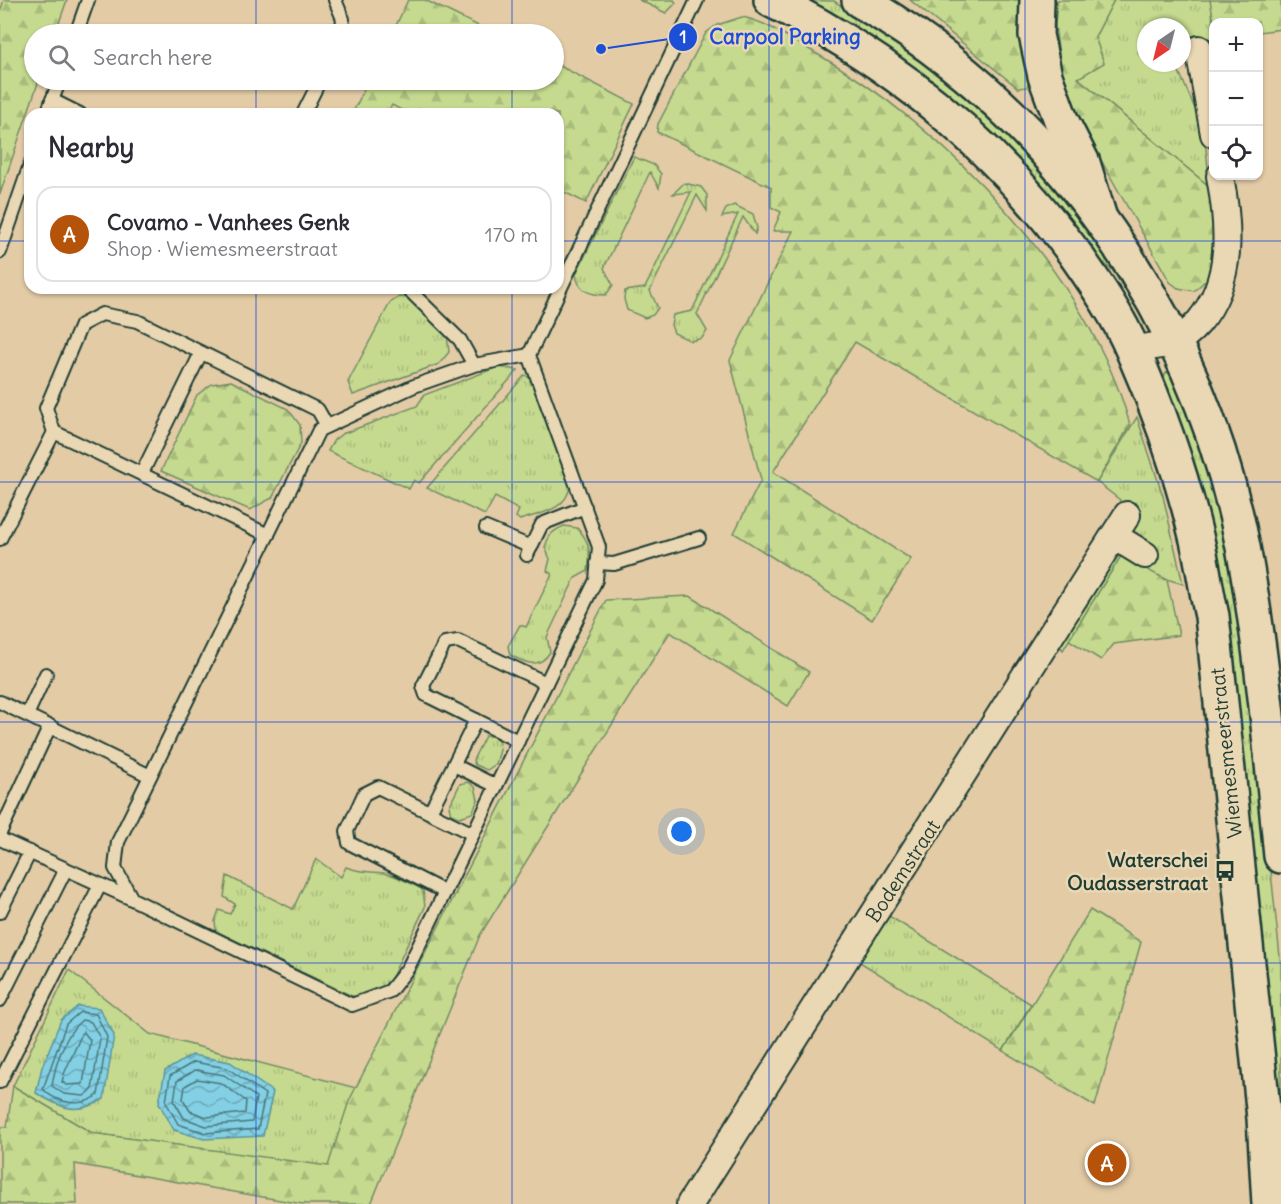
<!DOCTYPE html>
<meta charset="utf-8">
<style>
body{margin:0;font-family:Delius,sans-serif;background:#f7f7f7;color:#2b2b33}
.controls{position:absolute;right:18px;top:18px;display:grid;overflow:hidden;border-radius:12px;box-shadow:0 2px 4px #0004}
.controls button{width:54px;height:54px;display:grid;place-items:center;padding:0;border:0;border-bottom:2px solid #e1e1e2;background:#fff;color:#2b2b33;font:30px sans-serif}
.compass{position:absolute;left:1137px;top:18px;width:54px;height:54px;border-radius:50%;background:#fff;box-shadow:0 2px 4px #0004;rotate:215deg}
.you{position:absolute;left:682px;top:832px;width:21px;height:21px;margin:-15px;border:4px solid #fff;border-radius:50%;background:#1a73e8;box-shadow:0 0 0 9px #1a73e833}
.badge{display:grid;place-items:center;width:39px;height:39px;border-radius:50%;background:#b45309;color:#fff;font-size:20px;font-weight:700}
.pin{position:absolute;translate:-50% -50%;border:3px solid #fff;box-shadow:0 2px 6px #0006}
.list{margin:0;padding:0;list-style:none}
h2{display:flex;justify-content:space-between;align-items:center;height:78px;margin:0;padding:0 24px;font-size:26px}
h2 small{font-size:20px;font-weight:400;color:#7c7c81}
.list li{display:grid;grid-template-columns:39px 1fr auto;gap:18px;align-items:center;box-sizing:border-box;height:96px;margin:0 12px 12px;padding:0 12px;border:2px solid #e1e1e2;border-radius:18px}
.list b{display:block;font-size:22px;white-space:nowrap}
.list p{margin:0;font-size:20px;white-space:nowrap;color:#7c7c81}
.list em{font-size:20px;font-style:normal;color:#7c7c81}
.icon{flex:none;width:33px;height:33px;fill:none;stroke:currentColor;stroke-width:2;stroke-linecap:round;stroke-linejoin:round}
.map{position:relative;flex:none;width:1281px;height:1204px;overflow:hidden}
.search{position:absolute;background:#fff;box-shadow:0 2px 4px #0004;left:24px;top:24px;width:540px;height:66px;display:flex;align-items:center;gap:15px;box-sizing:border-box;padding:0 21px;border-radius:33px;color:#7c7c81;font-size:22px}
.panel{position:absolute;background:#fff;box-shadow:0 2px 4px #0004;left:24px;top:108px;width:540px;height:186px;border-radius:18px}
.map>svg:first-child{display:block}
.grass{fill:url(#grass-tufts);stroke:#728c62;stroke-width:1.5}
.forest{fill:url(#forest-firs);stroke:#728c62;stroke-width:1.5}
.water{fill:url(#water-waves);stroke:#5b959d;stroke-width:1.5}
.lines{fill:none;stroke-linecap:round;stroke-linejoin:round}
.shore{stroke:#47777a;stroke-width:1.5}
.service-casing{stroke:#1f3d34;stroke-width:16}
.minor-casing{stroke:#1f3d34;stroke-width:30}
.secondary-casing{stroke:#1f3d34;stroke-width:38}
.motorway-casing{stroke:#1f3d34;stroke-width:38}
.service{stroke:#ead7b4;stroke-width:12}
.minor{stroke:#ead7b4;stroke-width:26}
.secondary{stroke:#ead7b4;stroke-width:33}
.motorway{stroke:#ead7b4;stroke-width:33}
.grid{fill:none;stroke:#1d4ed8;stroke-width:1.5;stroke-opacity:0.55}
.labels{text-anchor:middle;stroke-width:5;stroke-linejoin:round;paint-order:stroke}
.street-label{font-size:20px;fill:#1f3d34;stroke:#ead7b4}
.poi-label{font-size:20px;font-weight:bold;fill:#1f3d34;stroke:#ead7b4;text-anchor:end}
.leader{fill:none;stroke:#1d4ed8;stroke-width:2}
.callout-dot{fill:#1d4ed8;stroke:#ead7b4;stroke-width:2}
.mark-label{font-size:18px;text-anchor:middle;font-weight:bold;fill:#fff}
.callout-label{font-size:21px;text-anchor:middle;font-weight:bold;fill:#1d4ed8;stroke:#ead7b4;stroke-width:5;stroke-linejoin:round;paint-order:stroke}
</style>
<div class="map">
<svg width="1281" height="1204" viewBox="0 0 1281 1204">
<defs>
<pattern id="grass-tufts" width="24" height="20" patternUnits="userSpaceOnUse" patternTransform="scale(1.5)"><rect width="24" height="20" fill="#c5da8f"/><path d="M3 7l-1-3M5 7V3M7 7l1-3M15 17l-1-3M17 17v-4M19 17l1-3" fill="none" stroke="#a9bc7c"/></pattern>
<pattern id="forest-firs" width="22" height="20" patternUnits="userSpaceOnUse" patternTransform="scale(1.5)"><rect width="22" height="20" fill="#c5da8f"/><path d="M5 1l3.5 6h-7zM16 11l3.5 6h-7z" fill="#a9bc7c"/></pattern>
<pattern id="water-waves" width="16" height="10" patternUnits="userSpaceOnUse" patternTransform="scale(1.5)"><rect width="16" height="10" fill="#83cfe3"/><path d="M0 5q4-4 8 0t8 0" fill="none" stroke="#6ba9b9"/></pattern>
</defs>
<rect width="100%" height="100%" fill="#e3cba6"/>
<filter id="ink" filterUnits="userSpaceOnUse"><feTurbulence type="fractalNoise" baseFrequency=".0167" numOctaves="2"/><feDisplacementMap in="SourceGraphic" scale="12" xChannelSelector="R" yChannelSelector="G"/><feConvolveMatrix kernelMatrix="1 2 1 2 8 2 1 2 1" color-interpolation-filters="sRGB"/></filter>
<g filter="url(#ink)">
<!-- grass -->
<g class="grass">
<polygon points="639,0 674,0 676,3 666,13"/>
<polygon points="796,0 834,1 915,54 1005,129 1086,220 1141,310 1138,311 1113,271"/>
<polygon points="1114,0 1210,0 1212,3 1213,38 1182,45 1182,27 1146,27 1146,63 1173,63 1177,67 1204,130 1210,187 1078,78 1103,63 1095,37"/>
<path d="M 634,157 L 654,165 L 661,174 L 659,188 L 650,172 L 604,268 L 613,285 L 606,295 C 590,295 578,291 576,274 Z"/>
<polygon points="684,183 701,187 707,195 707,211 697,195 650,291 658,308 653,315 645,318 627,310 624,299 625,291 645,288 691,192 673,194"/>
<polygon points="734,205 753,214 757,228 755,234 743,217 697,314 707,331 702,338 691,341 674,333 671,325 673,315 692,311 738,214 722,217 726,209"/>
<polygon points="399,297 410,298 447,336 449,352 439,364 353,395 348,382 390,303"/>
<polygon points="498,367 518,370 419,483 414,480 409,489 328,451 334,440 342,434 417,406 424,395"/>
<polygon points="1171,371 1178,377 1222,517 1245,629 1281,966 1281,1183 1162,380 1166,373"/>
<path d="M 525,375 L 532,380 L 570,485 C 568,510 540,513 520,520 L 516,517 L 519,510 L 495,497 L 485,515 L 427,488 Z"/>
<polygon points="1137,417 1163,496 1183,584 1156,576 1121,556 1063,650 1056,642 1110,556 1134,539 1130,527 1135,517 1118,505 1120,500 1097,482"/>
<path d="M 564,526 L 577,528 C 590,541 591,552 588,571 L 575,578 L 547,637 L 550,652 C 539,670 525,663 510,655 L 508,646 L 520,625 L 526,627 L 552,574 L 547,571 L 550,559 L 545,547 C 549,535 552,531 564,526 Z"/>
<polygon points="485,736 493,736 499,741 500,750 496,764 487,770 475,765 473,760"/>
<polygon points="468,782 475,787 478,800 472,813 460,817 451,814 449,807 460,784"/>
<path d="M 316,859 L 341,877 L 346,867 C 360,873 370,871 384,873 C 399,876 410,883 423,890 L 425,907 L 391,979 C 379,992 369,997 352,996 L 216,931 L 215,921 L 219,910 L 230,914 L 235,904 L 224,897 L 227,876 L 293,909 Z"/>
<polygon points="884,913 1031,1004 1003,1051 855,959"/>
<polygon points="69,970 150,1034 356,1088 328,1167 92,1133 13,1086"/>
</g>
<!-- forest -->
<g class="forest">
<polygon points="4,0 67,0 55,34 34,34 34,80 39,80 0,194 0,12"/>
<polygon points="408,0 425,0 495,34 392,34"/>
<polygon points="910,0 1027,0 1031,76 1027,87 1018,88"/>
<polygon points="1057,0 1114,0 1095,37 1104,63 1078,78 1210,187 1217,238 1209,277 1194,291 1178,288 1170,282 1084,130 1061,71 1055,25"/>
<polygon points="1210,0 1281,0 1281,29 1259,32 1258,22 1214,22"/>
<path d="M 742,17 C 767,22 789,38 812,51 C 944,125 1090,277 1130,425 L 1097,482 L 855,342 L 773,472 L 911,559 L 872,620 L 734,533 L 761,480 L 730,360 L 793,231 L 773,231 L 781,212 L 771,207 L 771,187 L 657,132 L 658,124 L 706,33 L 717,25 Z"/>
<polygon points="554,63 634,104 586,203 558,189 558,114 409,114 392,105 387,114 352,114 369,80 554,80"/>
<polygon points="231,381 288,409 300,425 301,443 272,498 250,510 161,471 197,395 212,384"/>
<polygon points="1121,556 1167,580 1179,635 1114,644 1101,660 1069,640"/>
<polygon points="690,596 809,672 788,706 670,632 480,935 371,1204 303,1204 75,1164 77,1204 0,1204 0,1127 7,1127 13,1086 92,1133 328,1166 349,1101 606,600"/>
<polygon points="1090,910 1141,942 1095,1106 1003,1051"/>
</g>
<!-- water -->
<g class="water">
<path d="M 78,1006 L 99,1008 L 114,1035 L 104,1099 C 77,1116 61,1108 36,1093 L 42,1067 L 61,1020 Z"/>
<polygon points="192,1055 230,1062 273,1092 263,1136 204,1139 174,1130 159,1103 165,1071"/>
</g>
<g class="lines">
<!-- shore -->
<g class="shore">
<path d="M 80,1012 L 96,1014 L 107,1037 L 98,1095 C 82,1108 57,1104 43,1089 L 66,1024 Z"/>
<path d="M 82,1020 L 91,1022 L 100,1038 L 92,1090 L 84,1096 L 64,1094 L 52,1086 C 55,1065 65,1033 82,1020 Z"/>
<polygon points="83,1031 90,1040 83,1084 67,1085 62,1082 64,1074"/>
<polygon points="194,1062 227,1068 265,1094 258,1129 205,1133 178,1124 166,1102 170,1076"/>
<polygon points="195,1070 224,1075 256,1097 252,1122 206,1126 184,1118 174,1101 177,1081"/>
<polygon points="197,1079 221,1083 246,1101 245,1113 207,1117 190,1111 183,1099 185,1086"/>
</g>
<defs>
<g id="service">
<polyline points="335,0 343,19 341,34"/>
<polyline points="76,34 88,0"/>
<polyline points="60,80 52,100 80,114"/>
<polyline points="47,114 52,100"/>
<polyline points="303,114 320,80"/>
<polyline points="0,252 30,165"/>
<polyline points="407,288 460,340 474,365"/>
<polyline points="529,355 474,365 414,386 319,430 118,842 115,868 132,899 352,1005 390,991 408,968 596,580 599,547 529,355 697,0"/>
<polyline points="142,473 201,353"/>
<polyline points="486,528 531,547"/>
<polyline points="268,535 54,432 46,408 81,325 102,314 137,321 318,410 327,426"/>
<polyline points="0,539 54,432"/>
<polyline points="527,555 542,524 585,507"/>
<polyline points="597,563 614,564 699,538"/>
<polyline points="0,702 150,776"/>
<polyline points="27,715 46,674"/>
<polyline points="518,741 426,695 423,686 445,643 458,641 546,683"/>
<polyline points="454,765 496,786"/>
<polyline points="430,812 476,720"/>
<polyline points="0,833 50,726"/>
<polyline points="0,839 132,899"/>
<polyline points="445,892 349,843 347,831 364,794 378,787 473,834"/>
<polyline points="0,912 30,852"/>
<polyline points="0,1000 66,869"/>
<polyline points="0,1082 100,885"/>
</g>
<g id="minor">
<polyline points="1199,49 1214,134"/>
<path d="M 1133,350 C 1146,347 1161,346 1174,342 C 1184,338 1192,330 1199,322 C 1234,280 1229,225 1220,176"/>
<polyline points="1114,536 1145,555"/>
<polyline points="690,1204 1127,515"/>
</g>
<g id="secondary">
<path d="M 771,0 C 892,60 995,145 1075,254 C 1096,284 1119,317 1133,351 C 1160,412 1182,476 1197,540 C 1203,565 1206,591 1212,616 L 1264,1118 L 1269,1204"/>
<path d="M 859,0 C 1059,116 1199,320 1243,547 C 1262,648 1271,753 1281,856"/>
</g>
<polyline id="motorway" points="1037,0 1036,35 1045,76 1061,120 1083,163 1099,215"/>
</defs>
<!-- service casing -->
<use href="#service" class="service-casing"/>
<!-- minor casing -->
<use href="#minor" class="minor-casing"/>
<!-- secondary casing -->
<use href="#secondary" class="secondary-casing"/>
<!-- motorway casing -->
<use href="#motorway" class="motorway-casing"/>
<!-- service -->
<use href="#service" class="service"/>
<!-- minor -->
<use href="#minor" class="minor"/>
<!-- secondary -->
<use href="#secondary" class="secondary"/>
<!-- motorway -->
<use href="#motorway" class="motorway"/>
</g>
</g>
<!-- grid -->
<path class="grid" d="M 256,0 L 256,34M 512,0 L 512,34M 769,0 L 769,1204M 1025,0 L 1025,1204M 256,80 L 256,114M 512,80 L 512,114M 0,241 L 30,241M 558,241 L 1281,241M 256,288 L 256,1204M 512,288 L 512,1204M 0,482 L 1281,482M 0,722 L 1281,722M 0,963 L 1281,963"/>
<!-- icons -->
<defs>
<symbol id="bus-bare" viewBox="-9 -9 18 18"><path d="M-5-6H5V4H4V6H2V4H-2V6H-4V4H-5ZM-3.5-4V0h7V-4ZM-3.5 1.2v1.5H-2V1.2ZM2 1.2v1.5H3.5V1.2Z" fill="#1f3d34" stroke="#ead7b4" stroke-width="2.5" paint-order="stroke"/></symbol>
</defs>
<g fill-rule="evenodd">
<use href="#bus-bare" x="1210" y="856" width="30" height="30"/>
</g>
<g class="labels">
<!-- street labels -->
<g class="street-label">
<text transform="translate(1226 753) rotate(-96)" y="7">Wiemesmeerstraat</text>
<text transform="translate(903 871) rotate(-57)" y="7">Bodemstraat</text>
</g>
<!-- poi labels -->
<g class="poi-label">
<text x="1208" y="867">Waterschei<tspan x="1208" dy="23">Oudasserstraat</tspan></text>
</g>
</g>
<!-- callouts -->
<path class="leader" d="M601 49L683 37"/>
<g class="callout-dot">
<circle cx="601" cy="49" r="6"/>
<circle cx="683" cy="37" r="15"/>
</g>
<g class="mark-label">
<text x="683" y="43">1</text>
</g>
<g class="callout-label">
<text x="785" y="44">Carpool Parking</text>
</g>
</svg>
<div class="controls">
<button>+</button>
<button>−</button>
<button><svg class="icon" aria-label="locate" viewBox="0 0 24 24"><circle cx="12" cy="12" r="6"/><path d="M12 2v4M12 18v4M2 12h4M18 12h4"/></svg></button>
</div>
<svg class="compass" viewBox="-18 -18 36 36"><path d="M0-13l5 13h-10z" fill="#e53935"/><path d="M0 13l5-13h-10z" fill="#7c7c81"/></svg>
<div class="you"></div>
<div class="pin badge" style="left:1107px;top:1163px">A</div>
<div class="search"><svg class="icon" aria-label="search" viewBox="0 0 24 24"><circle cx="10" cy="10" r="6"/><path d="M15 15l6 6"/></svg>Search here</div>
<section class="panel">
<h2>Nearby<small></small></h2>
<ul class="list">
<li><span class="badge">A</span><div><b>Covamo - Vanhees Genk</b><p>Shop · Wiemesmeerstraat</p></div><em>170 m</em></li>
</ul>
</section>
</div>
